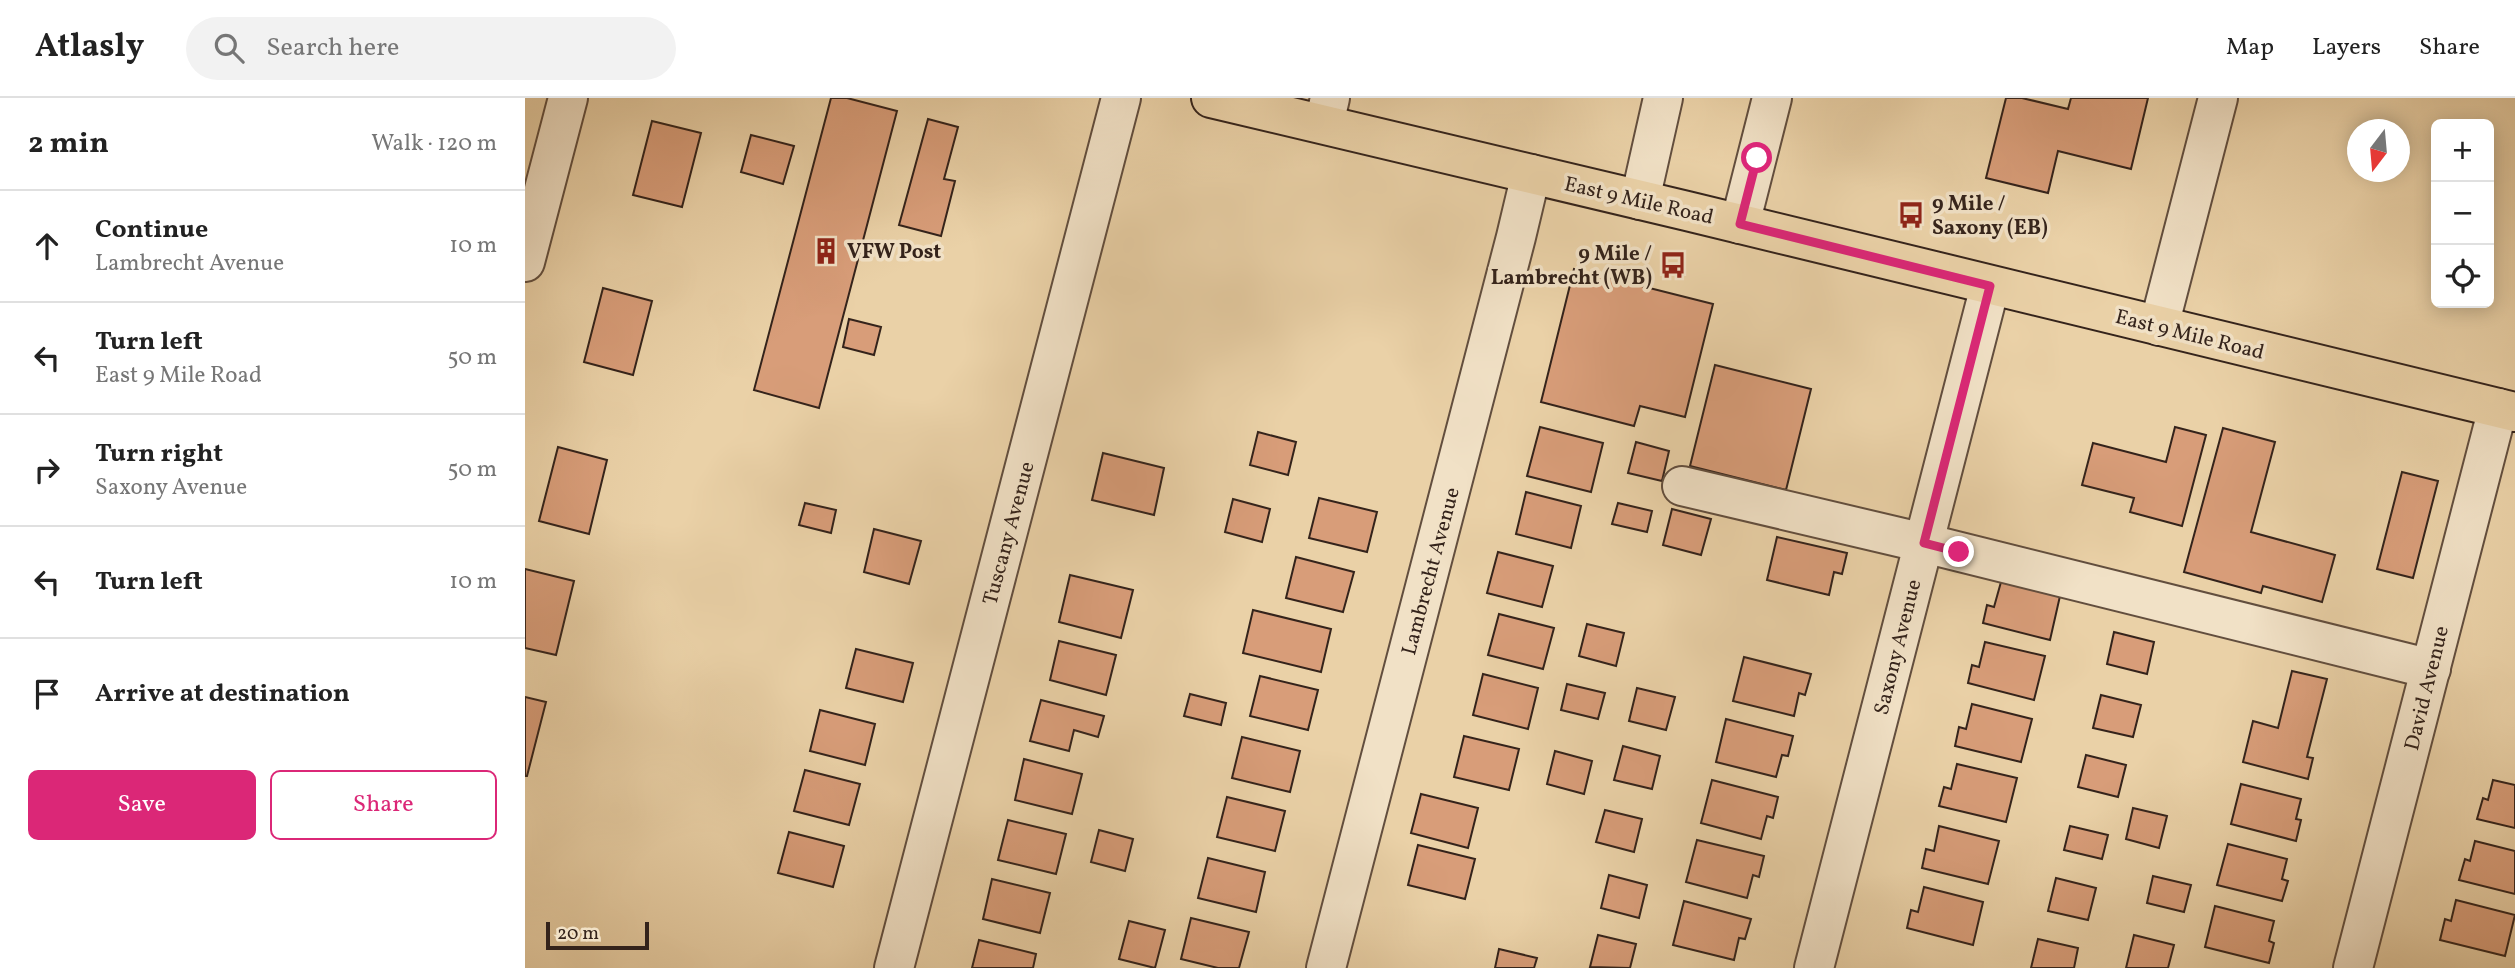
<!DOCTYPE html>
<meta charset="utf-8">
<style>
body{margin:0;font-family:Vollkorn,serif;background:#f2f2f2;color:#222}
.controls{position:absolute;right:21px;top:21px;display:grid;overflow:hidden;border-radius:10px;box-shadow:0 4px 18px #0003}
.controls button{width:63px;height:63px;display:grid;place-items:center;padding:0;border:0;border-bottom:2px solid #e0e0e0;background:#fff;color:#222;font:35px sans-serif}
.compass{position:absolute;left:1822px;top:21px;width:63px;height:63px;border-radius:50%;background:#fff;box-shadow:0 4px 18px #0003;rotate:196deg}
.scale{position:absolute;left:21px;bottom:18px;width:103px;box-sizing:border-box;padding-left:7px;border:4px solid #34231b;border-top:0;font-size:19px;line-height:24px;white-space:nowrap;color:#34231b;-webkit-text-stroke:5px #f1e1c6;paint-order:stroke}
.stop{position:absolute;width:21px;height:21px;margin:-16px;border:5px solid #db2777;border-radius:50%;background:#fff}
.stop.end{background:#db2777;border-color:#fff;box-shadow:0 2px 7px #0008}
.list{margin:0;padding:0;list-style:none}
h2{display:flex;justify-content:space-between;align-items:center;height:91px;margin:0;padding:0 28px;font-size:30px}
h2 small{font-size:23px;font-weight:400;color:#767676}
.list li{display:grid;grid-template-columns:46px 1fr auto;gap:21px;align-items:center;box-sizing:border-box;height:112px;padding:0 28px;border-top:2px solid #e0e0e0}
.list b{display:block;font-size:26px;white-space:nowrap}
.list p{margin:0;font-size:23px;white-space:nowrap;color:#767676}
.list em{font-size:23px;font-style:normal;color:#767676}
.actions{display:flex;gap:14px;padding:21px 28px}
.actions a{flex:1;padding:16px 0;border:2px solid #db2777;border-radius:10px;text-align:center;font-size:24px;color:#db2777}
.actions .main{background:#db2777;color:#fff}
.icon{flex:none;width:38px;height:38px;fill:none;stroke:currentColor;stroke-width:2;stroke-linecap:round;stroke-linejoin:round}
.map{position:relative;flex:none;width:1990px;height:870px;overflow:hidden}
header{display:flex;align-items:center;gap:42px;box-sizing:border-box;height:98px;padding:0 35px;background:#fff;border-bottom:2px solid #e0e0e0}
header strong{font-size:33px}
nav{display:flex;gap:38px;margin-inline-start:auto;font-size:24px}
.search{width:490px;height:63px;background:#f2f2f2;display:flex;align-items:center;gap:18px;box-sizing:border-box;padding:0 24px;border-radius:38px;color:#767676;font-size:26px}
main{display:flex}
aside{flex:1;background:#fff}
.map>svg:first-child{display:block}
.building{fill:#d89d79;stroke:#34231b;stroke-width:2}
.lines{fill:none;stroke-linecap:round;stroke-linejoin:round}
.minor-casing{stroke:#624e3e;stroke-width:42}
.major-casing{stroke:#34231b;stroke-width:42}
.minor{stroke:#f1e1c6;stroke-width:38}
.major{stroke:#ead1a7;stroke-width:38}
.route{stroke:#db2777;stroke-width:9}
.labels{text-anchor:middle;stroke-width:7;stroke-linejoin:round;paint-order:stroke}
.street-label{font-size:21px;fill:#34231b;stroke:#f1e1c6}
.poi-label{font-size:21px;font-weight:bold;fill:#34231b;stroke:#f1e1c6;text-anchor:start}
</style>
<header>
<strong>Atlasly</strong>
<div class="search"><svg class="icon" aria-label="search" viewBox="0 0 24 24"><circle cx="10" cy="10" r="6"/><path d="M15 15l6 6"/></svg>Search here</div>
<nav><a>Map</a><a>Layers</a><a>Share</a></nav>
</header>
<main>
<aside>
<h2>2 min<small>Walk · 120 m</small></h2>
<ul class="list">
<li><svg class="icon" aria-label="ahead" viewBox="0 0 24 24"><path d="M12 20V5M6 11l6-6 6 6"/></svg><div><b>Continue</b><p>Lambrecht Avenue</p></div><em>10 m</em></li>
<li><svg class="icon" aria-label="left" viewBox="0 0 24 24"><path d="M17 20v-9H6M10 6l-5 5 5 5"/></svg><div><b>Turn left</b><p>East 9 Mile Road</p></div><em>50 m</em></li>
<li><svg class="icon" aria-label="right" viewBox="0 0 24 24"><path d="M7 20v-9h11M14 6l5 5-5 5"/></svg><div><b>Turn right</b><p>Saxony Avenue</p></div><em>50 m</em></li>
<li><svg class="icon" aria-label="left" viewBox="0 0 24 24"><path d="M17 20v-9H6M10 6l-5 5 5 5"/></svg><div><b>Turn left</b></div><em>10 m</em></li>
<li><svg class="icon" aria-label="arrive" viewBox="0 0 24 24"><path d="M6 21V4h12l-3 4 3 4H6"/></svg><div><b>Arrive at destination</b></div></li>
</ul>
<div class="actions"><a class="main">Save</a><a>Share</a></div>
</aside>
<div class="map">
<svg width="1990" height="870" viewBox="0 0 1990 870">
<rect width="100%" height="100%" fill="#ead1a7"/>
<filter id="stains"><feTurbulence type="fractalNoise" baseFrequency=".00286" numOctaves="4"/><feColorMatrix values="0 0 0 0 .2 0 0 0 0 .09 0 0 0 0 .02 0 0 0 .5 -.17"/></filter>
<radialGradient id="worn" r=".72"><stop offset=".6" stop-color="#630" stop-opacity="0"/><stop offset="1" stop-color="#630" stop-opacity=".3"/></radialGradient>
<!-- building -->
<g class="building">
<polygon points="306,0 322,0 372,13 294,310 229,292"/>
<polygon points="1481,0 1497,0 1543,11 1546,0 1623,0 1606,71 1533,53 1523,95 1461,80"/>
<polygon points="403,21 433,29 419,81 430,83 416,138 374,127"/>
<polygon points="127,23 176,35 157,109 108,97"/>
<polygon points="226,37 269,48 258,86 216,74"/>
<polygon points="1049,171 1188,206 1160,319 1115,308 1109,328 1016,304"/>
<polygon points="78,190 127,203 108,277 59,264"/>
<polygon points="324,221 356,229 349,257 318,249"/>
<polygon points="1190,267 1286,291 1261,392 1165,368"/>
<polygon points="1015,329 1078,345 1066,394 1002,378"/>
<polygon points="1650,329 1681,337 1657,428 1605,414 1609,400 1557,387 1568,345 1641,364"/>
<polygon points="1698,330 1750,344 1726,434 1810,457 1797,504 1738,488 1736,495 1659,474"/>
<polygon points="733,334 771,344 763,377 725,367"/>
<polygon points="1111,344 1144,353 1137,383 1103,375"/>
<polygon points="33,349 82,362 64,436 14,423"/>
<polygon points="578,355 639,370 629,417 567,402"/>
<polygon points="1877,374 1913,383 1888,480 1852,471"/>
<polygon points="1001,394 1056,408 1046,450 991,436"/>
<polygon points="794,400 852,414 842,454 784,440"/>
<polygon points="708,401 745,411 737,444 700,434"/>
<polygon points="280,405 311,412 306,435 274,427"/>
<polygon points="1093,405 1127,413 1122,434 1087,426"/>
<polygon points="1147,411 1186,421 1176,457 1138,447"/>
<polygon points="349,431 396,443 384,486 339,474"/>
<polygon points="1252,439 1322,455 1317,476 1309,474 1304,497 1242,482"/>
<polygon points="973,454 1028,468 1017,509 962,495"/>
<polygon points="771,459 829,474 818,514 761,500"/>
<polygon points="0,471 49,483 31,557 0,550"/>
<polygon points="545,477 608,492 596,540 534,524"/>
<polygon points="1476,484 1535,498 1525,542 1458,525 1462,507 1469,509"/>
<polygon points="728,512 806,531 796,574 718,555"/>
<polygon points="974,516 1029,530 1018,571 963,557"/>
<polygon points="1062,526 1099,535 1091,568 1054,558"/>
<polygon points="1589,534 1629,544 1622,576 1582,566"/>
<polygon points="534,543 591,557 581,597 525,582"/>
<polygon points="1460,544 1520,558 1509,602 1443,585 1447,567 1454,569"/>
<polygon points="331,551 388,565 378,604 321,590"/>
<polygon points="1219,559 1286,576 1280,597 1274,595 1269,618 1208,603"/>
<polygon points="1767,573 1802,581 1782,659 1788,660 1783,681 1718,664 1728,623 1753,630"/>
<polygon points="958,576 1013,590 1003,631 948,617"/>
<polygon points="735,578 793,592 783,632 725,618"/>
<polygon points="1042,586 1080,595 1073,621 1036,612"/>
<polygon points="1112,590 1150,599 1141,632 1104,623"/>
<polygon points="665,596 701,605 696,627 659,618"/>
<polygon points="1576,597 1616,607 1608,639 1568,630"/>
<polygon points="0,599 21,604 2,678 0,678"/>
<polygon points="516,602 579,618 573,639 549,632 544,653 505,643"/>
<polygon points="1447,606 1507,621 1496,664 1430,648 1434,629 1441,631"/>
<polygon points="295,612 350,626 340,667 285,653"/>
<polygon points="1201,621 1268,638 1263,658 1257,657 1251,679 1191,664"/>
<polygon points="939,638 994,651 984,692 929,679"/>
<polygon points="717,639 775,653 765,694 707,680"/>
<polygon points="1098,648 1135,658 1127,691 1089,682"/>
<polygon points="1030,653 1067,663 1059,696 1022,686"/>
<polygon points="1561,657 1601,667 1593,699 1553,689"/>
<polygon points="499,661 557,676 547,716 490,702"/>
<polygon points="1432,666 1492,680 1481,724 1414,708 1419,689 1426,691"/>
<polygon points="280,672 335,686 324,727 269,713"/>
<polygon points="1187,682 1253,699 1248,720 1242,718 1236,741 1176,725"/>
<polygon points="1968,682 1990,687 1990,730 1952,721 1958,700 1963,702"/>
<polygon points="1716,686 1776,701 1771,721 1776,722 1771,743 1706,726"/>
<polygon points="896,696 953,710 943,750 886,735"/>
<polygon points="702,699 760,713 750,753 692,739"/>
<polygon points="1608,710 1642,718 1634,750 1601,741"/>
<polygon points="1080,712 1117,721 1109,754 1071,744"/>
<polygon points="483,722 541,736 531,776 473,762"/>
<polygon points="1414,728 1474,743 1463,786 1397,770 1401,751 1409,753"/>
<polygon points="1545,728 1583,737 1577,761 1539,752"/>
<polygon points="574,732 608,741 600,773 566,764"/>
<polygon points="264,734 319,748 308,789 253,775"/>
<polygon points="1172,742 1239,758 1234,779 1228,777 1222,800 1161,784"/>
<polygon points="1950,743 1990,753 1990,796 1934,782 1940,761 1945,763"/>
<polygon points="1703,746 1762,761 1757,781 1763,783 1757,803 1692,787"/>
<polygon points="893,747 950,761 940,801 883,787"/>
<polygon points="683,760 740,774 731,814 673,800"/>
<polygon points="1084,777 1122,787 1114,820 1076,810"/>
<polygon points="1628,778 1666,787 1659,814 1622,805"/>
<polygon points="1531,780 1571,790 1563,822 1523,813"/>
<polygon points="467,781 525,795 515,835 458,821"/>
<polygon points="1399,789 1458,804 1448,847 1382,830 1386,812 1393,814"/>
<polygon points="1931,802 1990,817 1980,858 1915,842 1920,821 1926,823"/>
<polygon points="1159,803 1226,821 1220,841 1214,840 1209,862 1148,847"/>
<polygon points="1690,808 1749,823 1744,843 1749,845 1744,865 1680,849"/>
<polygon points="666,820 724,834 714,870 693,870 656,861"/>
<polygon points="604,823 640,832 630,870 594,861"/>
<polygon points="1073,837 1111,846 1105,870 1065,869"/>
<polygon points="1609,837 1649,847 1643,870 1601,870"/>
<polygon points="1513,841 1553,850 1549,870 1506,870"/>
<polygon points="454,842 511,856 508,870 447,870"/>
<polygon points="974,851 1012,860 1009,870 970,870"/>
</g>
<g class="lines">
<defs>
<g id="minor">
<polyline points="799,26 805,0"/>
<polyline points="1115,102 1138,0"/>
<polyline points="1215,126 1247,0"/>
<polyline points="0,164 43,0"/>
<polyline points="1634,228 1693,0"/>
<polyline points="1157,388 1399,445 1906,571"/>
<polyline points="369,870 596,0"/>
<polyline points="801,870 991,139 1006,76"/>
<polyline points="1289,870 1465,188"/>
<polyline points="1828,870 1973,310"/>
</g>
<polyline id="major" points="686,0 1162,113 1990,314"/>
</defs>
<!-- minor casing -->
<use href="#minor" class="minor-casing"/>
<!-- major casing -->
<use href="#major" class="major-casing"/>
<!-- minor -->
<use href="#minor" class="minor"/>
<!-- major -->
<use href="#major" class="major"/>
</g>
<g class="lines">
<!-- route -->
<polyline class="route" points="1232,60 1215,126 1465,188 1399,445 1434,454"/>
</g>
<!-- icons -->
<defs>
<symbol id="bus-bare" viewBox="-9 -9 18 18"><path d="M-5-6H5V4H4V6H2V4H-2V6H-4V4H-5ZM-3.5-4V0h7V-4ZM-3.5 1.2v1.5H-2V1.2ZM2 1.2v1.5H3.5V1.2Z" fill="#8f2418" stroke="#f1e1c6" stroke-width="2.5" paint-order="stroke"/></symbol>
<symbol id="building-bare" viewBox="-9 -9 18 18"><path d="M-4-6H4V6H1V3H-1V6H-4ZM-2.5-4.3h1.7v1.8h-1.7ZM.8-4.3h1.7v1.8H.8ZM-2.5-1h1.7V.8h-1.7ZM.8-1h1.7V.8H.8Z" fill="#8f2418" stroke="#f1e1c6" stroke-width="2.5" paint-order="stroke"/></symbol>
</defs>
<g fill-rule="evenodd">
<use href="#bus-bare" x="1367" y="98" width="38" height="38"/>
<use href="#building-bare" x="282" y="134" width="38" height="38"/>
<use href="#bus-bare" x="1129" y="148" width="38" height="38"/>
</g>
<g class="labels">
<!-- street labels -->
<g class="street-label">
<text transform="translate(1114 102) rotate(13)" y="7">East 9 Mile Road</text>
<text transform="translate(1665 236) rotate(14)" y="7">East 9 Mile Road</text>
<text transform="translate(483 435) rotate(-75)" y="7">Tuscany Avenue</text>
<text transform="translate(905 473) rotate(-75)" y="7">Lambrecht Avenue</text>
<text transform="translate(1372 549) rotate(-76)" y="7">Saxony Avenue</text>
<text transform="translate(1901 590) rotate(-76)" y="7">David Avenue</text>
</g>
<!-- poi labels -->
<g class="poi-label">
<text x="1407" y="112">9 Mile /<tspan x="1407" dy="24">Saxony (EB)</tspan></text>
<text x="322" y="160">VFW Post</text>
<text x="1127" y="162" text-anchor="end">9 Mile /<tspan x="1127" dy="24">Lambrecht (WB)</tspan></text>
</g>
</g>
<rect width="100%" height="100%" filter="url(#stains)"/>
<rect width="100%" height="100%" fill="url(#worn)"/>
</svg>
<div class="controls">
<button>+</button>
<button>−</button>
<button><svg class="icon" aria-label="locate" viewBox="0 0 24 24"><circle cx="12" cy="12" r="6"/><path d="M12 2v4M12 18v4M2 12h4M18 12h4"/></svg></button>
</div>
<svg class="compass" viewBox="-18 -18 36 36"><path d="M0-13l5 13h-10z" fill="#e53935"/><path d="M0 13l5-13h-10z" fill="#767676"/></svg>
<div class="scale">20 m</div>
<div class="stop" style="left:1232px;top:60px"></div>
<div class="stop end" style="left:1434px;top:454px"></div>
</div>
</main>
